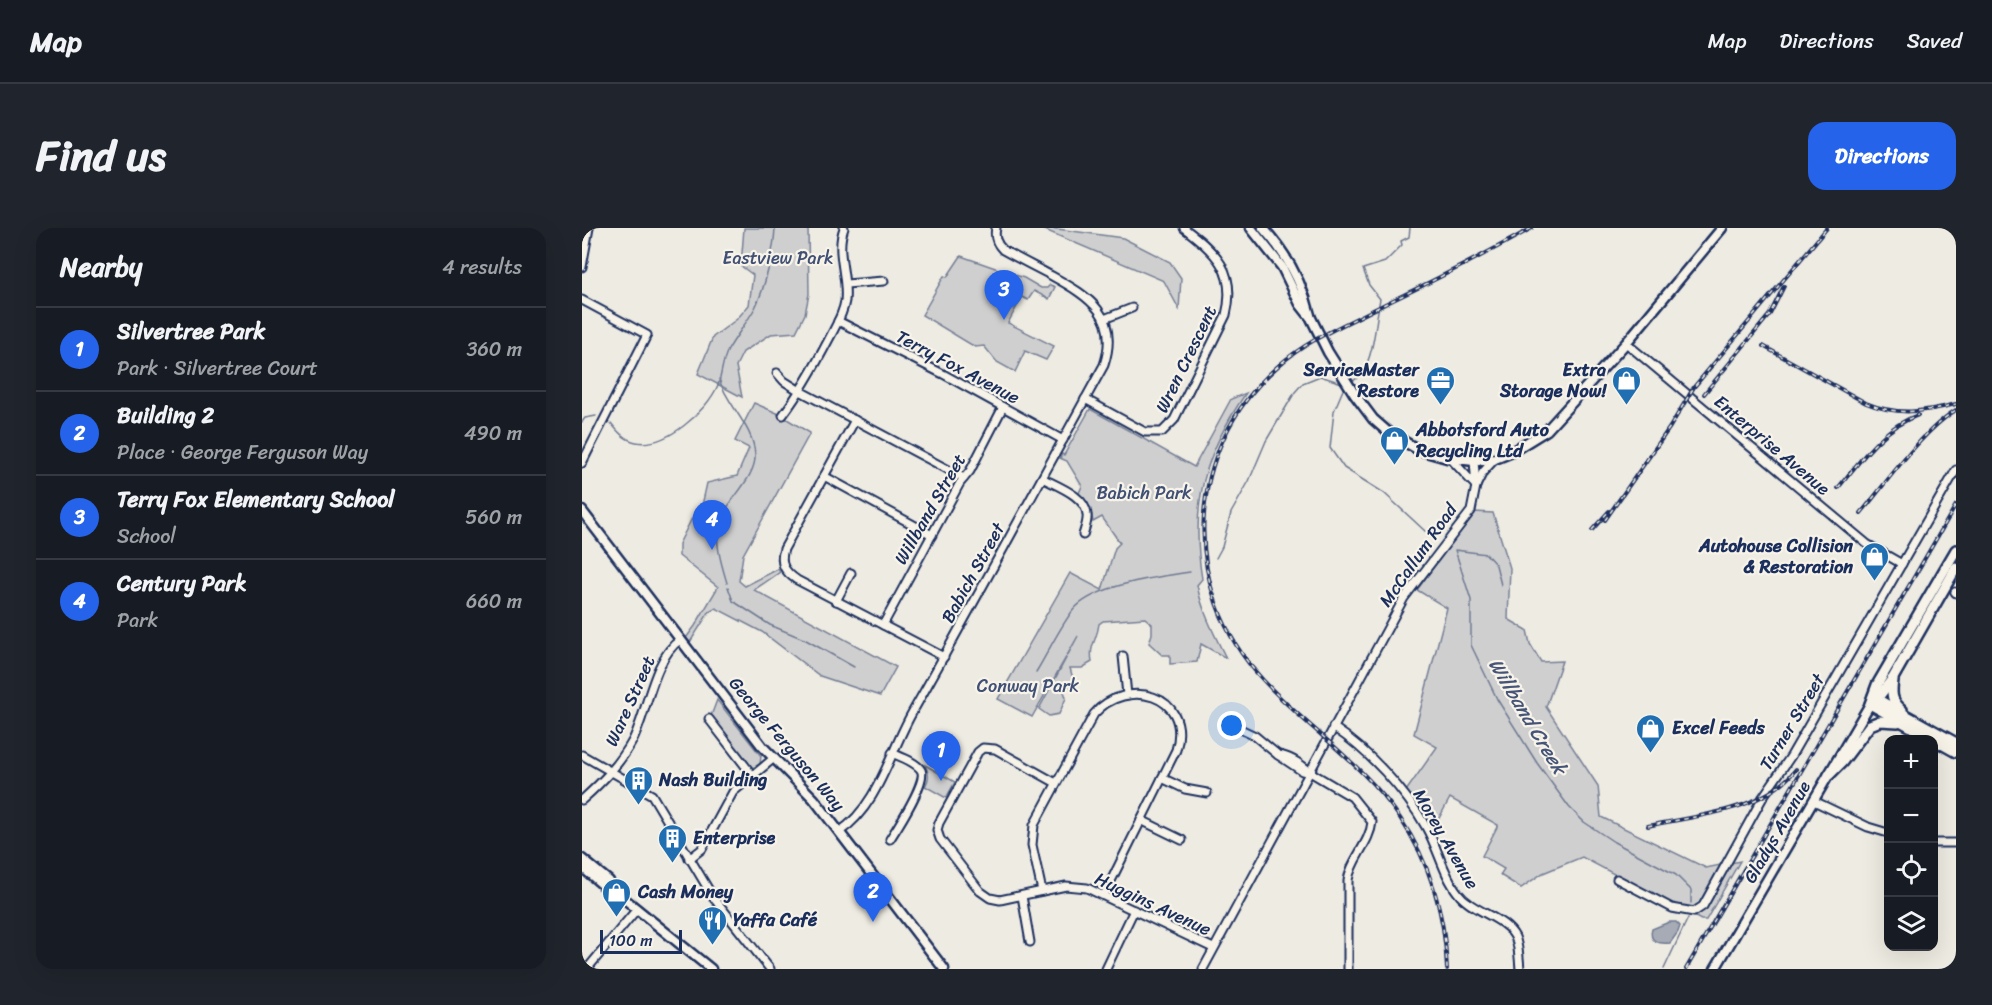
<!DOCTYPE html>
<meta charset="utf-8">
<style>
body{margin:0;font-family:Sriracha,sans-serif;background:#20242c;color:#f1f3f6}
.controls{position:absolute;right:18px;bottom:18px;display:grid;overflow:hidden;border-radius:12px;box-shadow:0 6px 24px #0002}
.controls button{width:54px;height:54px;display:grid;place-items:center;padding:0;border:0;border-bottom:2px solid #363941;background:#171b24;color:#f1f3f6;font:30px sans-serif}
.scale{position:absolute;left:18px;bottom:15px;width:82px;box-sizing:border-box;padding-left:6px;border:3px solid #1b2f5e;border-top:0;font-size:16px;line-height:21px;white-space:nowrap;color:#1b2f5e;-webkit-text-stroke:4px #f7f3e8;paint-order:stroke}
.you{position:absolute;left:650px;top:498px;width:21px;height:21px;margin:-15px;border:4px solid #fff;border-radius:50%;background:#1a73e8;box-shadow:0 0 0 9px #1a73e833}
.badge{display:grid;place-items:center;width:39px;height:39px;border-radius:50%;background:#2563eb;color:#fff;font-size:20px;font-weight:700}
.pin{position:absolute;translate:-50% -50px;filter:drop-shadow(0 2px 3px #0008)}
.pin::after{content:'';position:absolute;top:32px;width:21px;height:18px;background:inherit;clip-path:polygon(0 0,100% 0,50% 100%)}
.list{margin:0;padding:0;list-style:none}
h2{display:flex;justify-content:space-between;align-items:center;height:78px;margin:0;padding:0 24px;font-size:26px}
h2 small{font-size:20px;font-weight:400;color:#9ea1a6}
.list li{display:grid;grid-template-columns:39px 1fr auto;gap:18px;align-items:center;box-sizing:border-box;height:84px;padding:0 24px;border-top:2px solid #363941}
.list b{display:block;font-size:22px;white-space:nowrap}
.list p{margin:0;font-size:20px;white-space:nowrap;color:#9ea1a6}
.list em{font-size:20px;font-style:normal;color:#9ea1a6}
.icon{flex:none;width:33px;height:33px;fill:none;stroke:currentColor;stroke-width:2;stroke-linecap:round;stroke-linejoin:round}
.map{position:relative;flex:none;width:1374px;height:741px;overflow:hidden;border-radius:18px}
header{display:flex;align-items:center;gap:36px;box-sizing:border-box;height:84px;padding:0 30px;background:#171b24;border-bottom:2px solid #363941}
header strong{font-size:28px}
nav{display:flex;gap:33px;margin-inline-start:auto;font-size:21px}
.intro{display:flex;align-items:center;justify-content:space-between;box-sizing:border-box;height:144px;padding:0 36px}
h1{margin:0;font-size:42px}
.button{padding:15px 27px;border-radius:18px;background:#2563eb;color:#fff;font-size:21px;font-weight:700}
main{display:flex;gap:36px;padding:0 36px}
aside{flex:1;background:#171b24;border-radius:18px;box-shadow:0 6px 24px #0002}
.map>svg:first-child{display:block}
.green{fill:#cfcfcf;stroke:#757f96;stroke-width:1.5}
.water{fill:#a6abb5;stroke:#6e7992;stroke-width:1.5}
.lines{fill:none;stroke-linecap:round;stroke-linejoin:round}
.stream{stroke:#6e7992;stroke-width:1.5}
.minor-casing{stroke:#1b2f5e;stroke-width:11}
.major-casing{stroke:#1b2f5e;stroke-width:13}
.highway-casing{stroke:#1b2f5e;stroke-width:14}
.minor{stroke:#f7f3e8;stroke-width:7}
.major{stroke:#f7f3e8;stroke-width:8}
.highway{stroke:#f7f3e8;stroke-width:9}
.rail-casing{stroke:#1b2f5e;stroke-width:4}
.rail{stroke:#f7f3e8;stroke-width:1.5;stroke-dasharray:4.5;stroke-linecap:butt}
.labels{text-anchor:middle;stroke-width:4.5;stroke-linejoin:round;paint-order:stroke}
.park-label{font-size:18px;fill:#3f4f75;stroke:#f7f3e8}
.street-label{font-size:18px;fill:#1b2f5e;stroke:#f7f3e8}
.poi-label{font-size:18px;font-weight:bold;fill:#1b2f5e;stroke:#f7f3e8;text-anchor:start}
.water-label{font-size:20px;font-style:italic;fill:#455478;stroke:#f7f3e8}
</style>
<header>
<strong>Map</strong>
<nav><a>Map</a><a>Directions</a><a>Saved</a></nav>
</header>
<div class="intro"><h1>Find us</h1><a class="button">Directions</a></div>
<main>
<aside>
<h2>Nearby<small>4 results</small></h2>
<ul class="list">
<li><span class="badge">1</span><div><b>Silvertree Park</b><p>Park · Silvertree Court</p></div><em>360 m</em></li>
<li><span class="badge">2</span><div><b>Building 2</b><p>Place · George Ferguson Way</p></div><em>490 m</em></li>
<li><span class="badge">3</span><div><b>Terry Fox Elementary School</b><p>School</p></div><em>560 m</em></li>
<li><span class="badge">4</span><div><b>Century Park</b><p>Park</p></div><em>660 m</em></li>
</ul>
</aside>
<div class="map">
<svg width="1374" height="741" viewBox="0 0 1374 741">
<rect width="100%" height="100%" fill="#eeebe2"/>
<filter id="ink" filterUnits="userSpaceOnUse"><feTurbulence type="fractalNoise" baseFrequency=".0167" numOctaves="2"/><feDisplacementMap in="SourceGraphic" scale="12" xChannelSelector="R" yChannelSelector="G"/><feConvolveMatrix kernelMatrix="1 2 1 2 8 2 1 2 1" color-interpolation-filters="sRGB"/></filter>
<g filter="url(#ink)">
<!-- green -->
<g class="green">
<polygon points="162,0 226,0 227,66 223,86 214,104 189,106 161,124 154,138 160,169 116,146 131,109 155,91 167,77 171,47 159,38"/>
<polygon points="468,0 541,10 588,34 599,50 597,81 582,53 463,2"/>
<polygon points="379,28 442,50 459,60 465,60 468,57 473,59 467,71 452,63 446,72 440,69 426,95 472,118 464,132 443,123 433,144 415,134 402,118 393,119 340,87 362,48 365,49"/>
<path d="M 664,165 C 622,226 608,277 620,351 L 615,357 C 620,383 632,406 644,430 L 619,416 L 615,434 L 588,436 L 588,427 L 580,427 L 567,415 L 570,406 L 570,396 L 563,390 L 521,393 L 517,396 C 515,413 507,416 510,434 L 500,440 L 488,440 L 493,458 L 488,458 L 482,463 L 484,470 L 477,486 L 467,488 L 457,481 L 496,408 L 450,489 L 416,471 L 488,345 L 520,362 L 533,320 L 538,315 L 520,289 L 511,294 L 508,279 L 497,265 L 500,258 L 485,233 L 478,230 L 480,226 L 482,227 L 508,181 L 612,239 L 649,171 Z"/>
<polygon points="172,175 195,185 228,205 161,327 157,353 163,358 196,341 198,344 172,362 314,439 298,468 238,448 180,404 134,380 127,384 105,419 101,414 113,398 136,359 97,328 97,316 110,290 117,291 125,255 155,248 167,220 153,213"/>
<polygon points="892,284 911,285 928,340 926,391 945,402 948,416 959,434 980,433 964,479 1016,558 1019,589 1124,640 1158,633 1124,692 1119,692 1000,629 961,645 939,660 918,647 922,641 900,628 916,597 868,570 849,605 824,563 855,519 832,506 865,380 835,362"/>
<polygon points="135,472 179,528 178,536 169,541 129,488"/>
<path d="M 343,537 L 373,554 L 364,570 L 343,558 C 348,550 347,545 343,537 Z"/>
</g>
<!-- water -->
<path class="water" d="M 1087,694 L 1094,694 L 1098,698 L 1096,704 L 1088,715 C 1078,716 1066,714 1070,701 Z"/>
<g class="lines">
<!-- stream -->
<g class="stream">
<path d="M 137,151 C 145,177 171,198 173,226 C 175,250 144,273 137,295 C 132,314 140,338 145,355"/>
<path d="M 769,154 C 793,143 793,93 798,71 L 787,57 L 781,41 L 803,34 L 820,17 L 819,13 L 827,9 L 828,0"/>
<polyline points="763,157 752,183 748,220 762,240 802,265 843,303 856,307"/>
<polyline points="0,194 3,190 14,188"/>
<path d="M 29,195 C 36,204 43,212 54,214 C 84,220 125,183 136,157 C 140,146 140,133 146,122 C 154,108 165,94 173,80 C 183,60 192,22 193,0"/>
<polyline points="634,330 640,319 649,285 667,253 684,213 713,164 721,155 738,148 763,156"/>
<polyline points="919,357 914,337 904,326 873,322 889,372 889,417 915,471 955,535 987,579 1002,594 1032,614 1094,647 1109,662 1109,675"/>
<polyline points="146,359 151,373 188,397 224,412 272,439"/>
<path d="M 454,444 C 464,428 481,393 493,380 C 517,356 576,349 608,344"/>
<polyline points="1082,741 1106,690"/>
</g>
<defs>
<g id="minor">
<polyline points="0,39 7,0"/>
<polyline points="264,56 302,53"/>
<polyline points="0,72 65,107 0,235"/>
<polyline points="522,91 550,80"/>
<polyline points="256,93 361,146 481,212"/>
<polyline points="1044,115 1285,316 1320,336"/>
<polyline points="195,145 202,153 218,163 382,250"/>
<path d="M 503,171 L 563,204 L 580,204 L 592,192 L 644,87 C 655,44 634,24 602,0"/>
<path d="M 201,187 C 219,163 233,138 247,111 C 253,99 261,87 263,73 C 266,48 253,24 262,0"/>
<path d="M 273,192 L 202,321 C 197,336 203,344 215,352 L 362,429"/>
<polyline points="869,231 894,258"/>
<polyline points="242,248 350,307"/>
<path d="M 460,250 C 475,258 504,268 505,287 C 506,293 503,300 501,307"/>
<polyline points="894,258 901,244 913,231"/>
<polyline points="1373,364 1374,365"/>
<polyline points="254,373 269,345"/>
<polyline points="301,397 378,255 388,243 421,179"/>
<polyline points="541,428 545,467"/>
<polyline points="127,491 171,548"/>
<path d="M 751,499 C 786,522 824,563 844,599 C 856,620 861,646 876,665 C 890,684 923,689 933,709 C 937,718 937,731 938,741"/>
<polyline points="656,500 673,508 696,527"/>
<polyline points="0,527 70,567 131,669 188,741"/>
<path d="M 728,544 L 720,543 L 696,527 C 707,528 720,537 728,544 L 770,569 L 790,594 C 788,615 769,631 766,652 L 766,741"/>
<polyline points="580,550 603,561 625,565"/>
<polyline points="474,555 413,521 401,520 396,524 357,595 355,602 358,611 398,663 408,670 418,672 484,658 505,660 631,720"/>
<path d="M 0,572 C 20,554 38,536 51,512 C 65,484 72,429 98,412"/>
<polyline points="1232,573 1286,599 1306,605"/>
<polyline points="559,592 600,612"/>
<path d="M 257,604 C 296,578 308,524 330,485 C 395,370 458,253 522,137 C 538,88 508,69 470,48 C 453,39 437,31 421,22 C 414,15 412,9 414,0"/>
<path d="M 308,611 C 315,600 346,552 339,542 C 334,534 319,529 310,525"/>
<polyline points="1352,615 1374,615"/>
<polyline points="107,631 120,621 151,564 192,530"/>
<polyline points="1035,651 1090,680 1112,684 1121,678 1181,569 1209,528 1374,242"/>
<path d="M 460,663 L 450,617 L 452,597 L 512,486 C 544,449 611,466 594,522 L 522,667"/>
<polyline points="440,668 448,714"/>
<polyline points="5,741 55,681"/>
<polyline points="524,741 552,682"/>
<polyline points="621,741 822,370 889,283 894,258 892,233"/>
</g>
<g id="major">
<polyline points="669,0 700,39 718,76 729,90 746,124 773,167 791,191 807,205 837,222 865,230 892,233 913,231 928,225 965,202 1044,115 1140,0"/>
<path d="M 681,0 C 703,24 720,54 728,87"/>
<polyline points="0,283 180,518 232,571 362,741"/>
<polyline points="0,631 27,653 29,660"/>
<polyline points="0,639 22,658 29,660 129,741"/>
<polyline points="1133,741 1288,476"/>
</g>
<g id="highway">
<polyline points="1374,322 1295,457 1288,476 1374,524"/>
<path d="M 1311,452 C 1309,466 1309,473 1320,482"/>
<polyline points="1291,469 1374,515"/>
<polyline points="1292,475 1311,450 1374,340"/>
<polyline points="1247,547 1260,534 1288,497 1298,493 1316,494"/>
</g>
</defs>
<!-- minor casing -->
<use href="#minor" class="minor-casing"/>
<!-- major casing -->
<use href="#major" class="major-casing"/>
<!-- highway casing -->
<use href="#highway" class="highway-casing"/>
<!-- minor -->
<use href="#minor" class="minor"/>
<!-- major -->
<use href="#major" class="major"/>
<!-- highway -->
<use href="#highway" class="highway"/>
<defs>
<g id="rail">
<path d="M 1181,118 L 1284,175 C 1315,188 1342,184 1374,176"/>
<polyline points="1122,166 1188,86 1202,58"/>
<path d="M 1256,260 C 1279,232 1300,200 1336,187"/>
<path d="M 1279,285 C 1304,255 1341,202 1374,182"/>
<polyline points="1023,292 1088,199 1112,159 1245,0"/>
<polyline points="1010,302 1027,283"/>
<path d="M 1066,598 C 1115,587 1181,584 1214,541"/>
<path d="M 865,741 C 863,687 849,636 818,590 C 781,535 725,500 681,452 C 597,362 602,221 695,139 C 726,111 766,95 803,76 C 853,52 902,27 950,0"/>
<polyline points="1104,741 1374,277"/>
</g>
</defs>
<!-- rail casing -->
<use href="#rail" class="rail-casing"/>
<!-- rail -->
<use href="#rail" class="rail"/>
</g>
</g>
<!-- icons -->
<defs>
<symbol id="office-pin" viewBox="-11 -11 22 30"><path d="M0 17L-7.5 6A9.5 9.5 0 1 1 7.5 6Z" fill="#1f6fb2" stroke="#f7f3e8"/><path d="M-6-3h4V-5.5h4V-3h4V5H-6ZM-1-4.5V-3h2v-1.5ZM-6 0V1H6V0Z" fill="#fff"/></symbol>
<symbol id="shop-pin" viewBox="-11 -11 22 30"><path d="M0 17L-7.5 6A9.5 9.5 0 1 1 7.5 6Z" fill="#1f6fb2" stroke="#f7f3e8"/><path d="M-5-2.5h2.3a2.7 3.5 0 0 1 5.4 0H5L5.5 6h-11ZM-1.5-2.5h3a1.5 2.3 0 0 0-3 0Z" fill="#fff"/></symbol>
<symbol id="building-pin" viewBox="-11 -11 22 30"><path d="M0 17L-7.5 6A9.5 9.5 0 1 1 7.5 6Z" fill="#1f6fb2" stroke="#f7f3e8"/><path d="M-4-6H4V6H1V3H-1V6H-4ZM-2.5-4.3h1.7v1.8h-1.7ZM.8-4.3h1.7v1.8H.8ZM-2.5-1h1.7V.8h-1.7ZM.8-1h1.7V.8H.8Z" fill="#fff"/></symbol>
<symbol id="restaurant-pin" viewBox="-11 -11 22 30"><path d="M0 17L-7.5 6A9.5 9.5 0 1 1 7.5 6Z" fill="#1f6fb2" stroke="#f7f3e8"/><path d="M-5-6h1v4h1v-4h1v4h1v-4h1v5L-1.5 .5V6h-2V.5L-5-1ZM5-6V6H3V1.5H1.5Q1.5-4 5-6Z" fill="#fff"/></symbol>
</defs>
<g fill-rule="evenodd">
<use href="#office-pin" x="842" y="136" width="33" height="45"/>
<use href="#shop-pin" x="1028" y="136" width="33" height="45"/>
<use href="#shop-pin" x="796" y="196" width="33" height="45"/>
<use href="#shop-pin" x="1276" y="312" width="33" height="45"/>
<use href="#shop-pin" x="1052" y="484" width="33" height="45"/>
<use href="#building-pin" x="40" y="536" width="33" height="45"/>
<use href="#building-pin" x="74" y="594" width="33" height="45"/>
<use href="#shop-pin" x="18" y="648" width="33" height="45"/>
<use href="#restaurant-pin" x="114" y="676" width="33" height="45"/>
</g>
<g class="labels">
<!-- park labels -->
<g class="park-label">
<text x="196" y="36">Eastview Park</text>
<text x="562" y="271">Babich Park</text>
<text x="446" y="464">Conway Park</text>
</g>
<!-- street labels -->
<g class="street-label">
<text transform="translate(604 131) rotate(-64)" y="6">Wren Crescent</text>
<text transform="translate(376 139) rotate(28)" y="6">Terry Fox Avenue</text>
<text transform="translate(1190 217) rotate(40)" y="6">Enterprise Avenue</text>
<text transform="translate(348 281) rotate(-60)" y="6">Willband Street</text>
<text transform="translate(836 327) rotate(-55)" y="6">McCallum Road</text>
<text transform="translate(391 345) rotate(-61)" y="6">Babich Street</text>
<text transform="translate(48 473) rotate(-66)" y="6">Ware Street</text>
<text transform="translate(1210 494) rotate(-59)" y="6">Turner Street</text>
<text transform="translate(205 516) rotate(50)" y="6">George Ferguson Way</text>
<text transform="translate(1195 604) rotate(-60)" y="6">Gladys Avenue</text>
<text transform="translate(864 611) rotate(60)" y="6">Morey Avenue</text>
<text transform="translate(571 676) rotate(25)" y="6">Huggins Avenue</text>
</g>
<!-- poi labels -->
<g class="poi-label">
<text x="837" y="148" text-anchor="end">ServiceMaster<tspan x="837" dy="21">Restore</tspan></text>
<text x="1024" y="148" text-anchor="end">Extra<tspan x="1024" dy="21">Storage Now!</tspan></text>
<text x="834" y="208">Abbotsford Auto<tspan x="834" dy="21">Recycling Ltd</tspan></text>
<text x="1271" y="324" text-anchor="end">Autohouse Collision<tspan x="1271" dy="21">&amp; Restoration</tspan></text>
<text x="1090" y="506">Excel Feeds</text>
<text x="77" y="558">Nash Building</text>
<text x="111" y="616">Enterprise</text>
<text x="56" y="670">Cash Money</text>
<text x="151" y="698">Yaffa Café</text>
</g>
<!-- water labels -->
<g class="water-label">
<text transform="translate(946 488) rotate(59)" y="7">Willband Creek</text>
</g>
</g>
</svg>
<div class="controls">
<button>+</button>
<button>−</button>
<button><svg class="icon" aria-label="locate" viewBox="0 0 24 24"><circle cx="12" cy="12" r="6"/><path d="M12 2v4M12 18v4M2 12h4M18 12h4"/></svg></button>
<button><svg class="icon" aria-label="layers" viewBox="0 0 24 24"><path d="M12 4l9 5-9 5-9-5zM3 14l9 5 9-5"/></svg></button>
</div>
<div class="scale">100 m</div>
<div class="you"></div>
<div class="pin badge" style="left:359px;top:553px">1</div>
<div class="pin badge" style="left:291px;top:694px">2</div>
<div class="pin badge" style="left:422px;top:92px">3</div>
<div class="pin badge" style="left:130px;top:322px">4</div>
</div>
</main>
